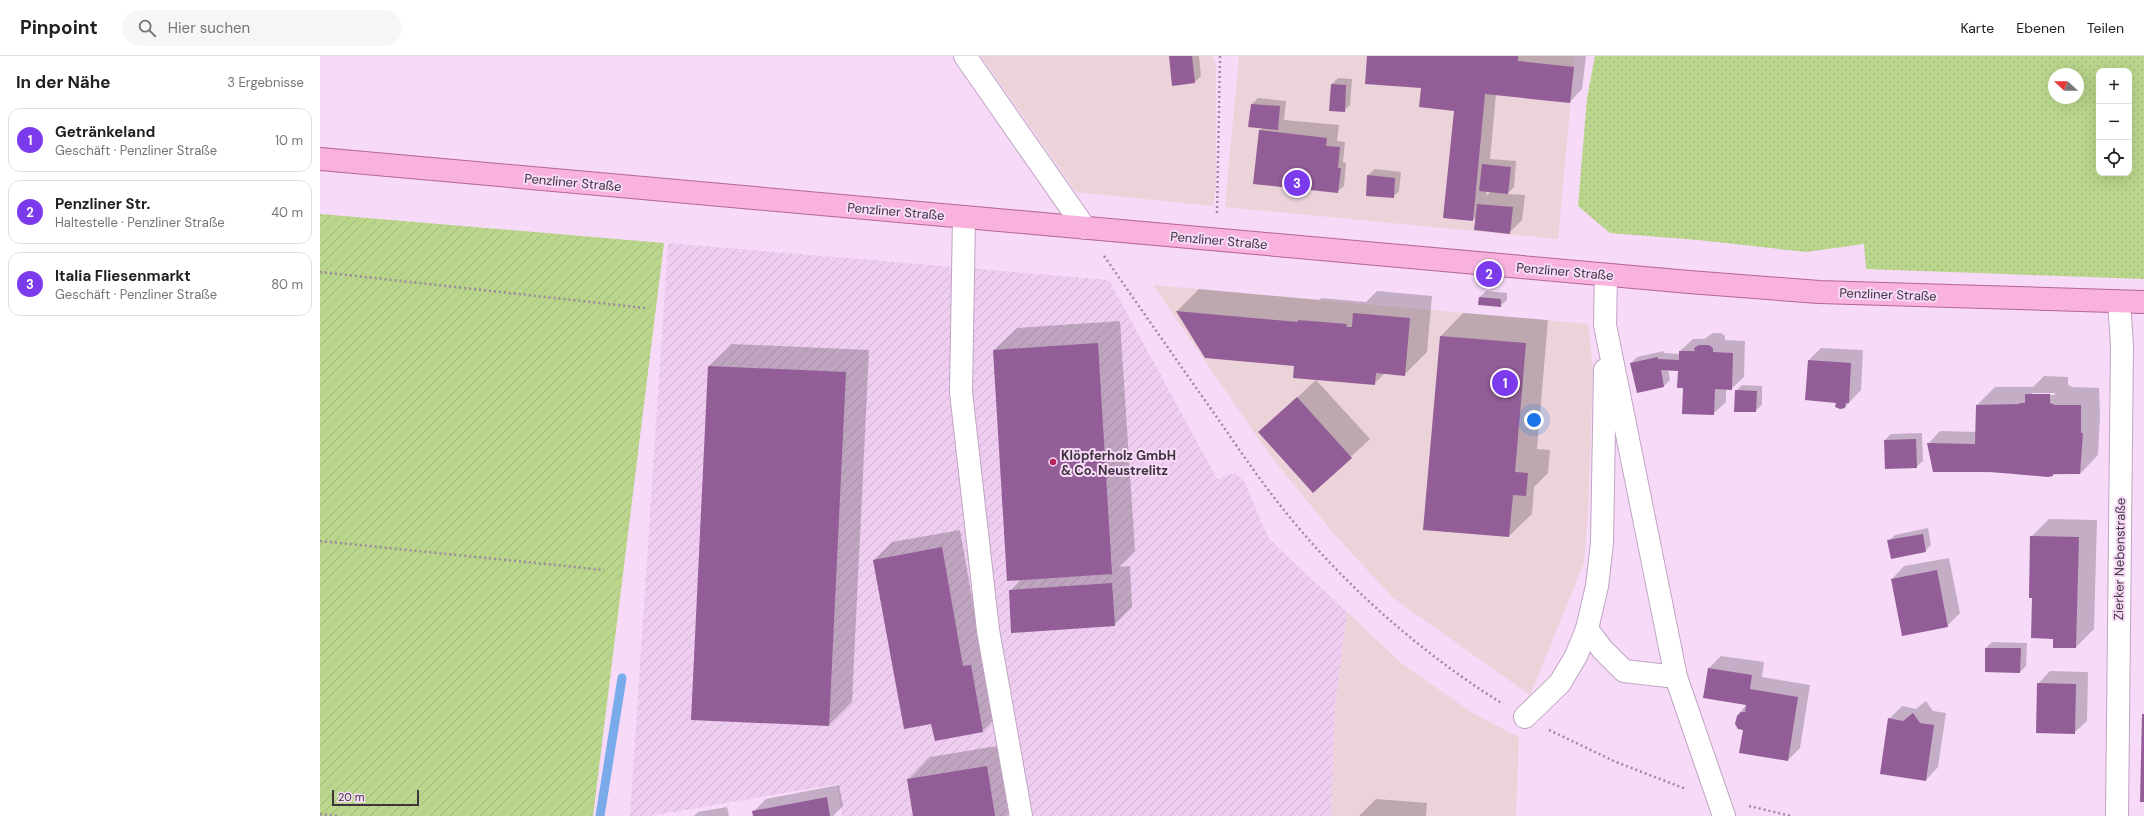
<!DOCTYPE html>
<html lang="de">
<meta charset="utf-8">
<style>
body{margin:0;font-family:"DM Sans",sans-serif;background:#f6f6f6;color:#202124}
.controls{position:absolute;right:12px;top:12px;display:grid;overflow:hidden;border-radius:8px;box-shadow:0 4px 16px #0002}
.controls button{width:36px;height:36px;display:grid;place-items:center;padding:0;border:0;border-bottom:1px solid #e0e0e0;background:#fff;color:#202124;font:20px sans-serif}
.compass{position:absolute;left:1728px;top:12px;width:36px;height:36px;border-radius:50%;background:#fff;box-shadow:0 4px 16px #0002;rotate:291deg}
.scale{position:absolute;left:12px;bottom:10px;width:87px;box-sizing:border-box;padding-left:4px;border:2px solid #3e333e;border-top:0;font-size:11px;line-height:14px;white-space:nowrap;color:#3e333e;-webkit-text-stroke:3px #f6daf7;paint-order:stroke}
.you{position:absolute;left:1214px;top:364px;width:14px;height:14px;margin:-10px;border:3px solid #fff;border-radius:50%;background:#1a73e8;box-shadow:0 0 0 6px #1a73e833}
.badge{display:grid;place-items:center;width:26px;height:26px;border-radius:50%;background:#7c3aed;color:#fff;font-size:13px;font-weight:700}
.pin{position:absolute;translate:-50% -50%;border:2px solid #fff;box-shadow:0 1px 4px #0006}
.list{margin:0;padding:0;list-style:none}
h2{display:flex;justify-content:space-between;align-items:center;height:52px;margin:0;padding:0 16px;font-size:17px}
h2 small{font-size:13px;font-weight:400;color:#757577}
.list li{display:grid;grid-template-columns:26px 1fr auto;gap:12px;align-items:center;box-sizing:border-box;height:64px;margin:0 8px 8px;padding:0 8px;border:1px solid #e0e0e0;border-radius:12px}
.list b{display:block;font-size:15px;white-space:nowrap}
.list p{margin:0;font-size:13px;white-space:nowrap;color:#757577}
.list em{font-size:13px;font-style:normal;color:#757577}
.icon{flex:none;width:22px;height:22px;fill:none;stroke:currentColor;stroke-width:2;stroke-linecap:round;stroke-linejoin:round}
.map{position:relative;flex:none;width:1824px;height:760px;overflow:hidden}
header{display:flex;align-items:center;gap:24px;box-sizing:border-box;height:56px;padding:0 20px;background:#fff;border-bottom:1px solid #e0e0e0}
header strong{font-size:19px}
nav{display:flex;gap:22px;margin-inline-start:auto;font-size:14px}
.search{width:280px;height:36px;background:#f6f6f6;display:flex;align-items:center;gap:10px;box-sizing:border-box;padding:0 14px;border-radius:22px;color:#757577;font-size:15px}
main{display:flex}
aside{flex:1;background:#fff}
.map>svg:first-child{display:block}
.commercial{fill:#ecd3da}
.industrial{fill:url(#industrial-furrows)}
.grass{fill:url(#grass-dots);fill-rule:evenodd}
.garden{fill:url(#garden-furrows)}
.shadow{fill:#0003;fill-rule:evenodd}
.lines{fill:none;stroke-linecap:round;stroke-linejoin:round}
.stream{stroke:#79abea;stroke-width:9}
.building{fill:#935d97}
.minor-casing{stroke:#bfa5c1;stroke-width:24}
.major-casing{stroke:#b56496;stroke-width:24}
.path{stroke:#9e8a9e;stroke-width:2.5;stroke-dasharray:2 3;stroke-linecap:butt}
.minor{stroke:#fff;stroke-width:22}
.major{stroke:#f9b2dc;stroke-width:22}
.poi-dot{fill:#b4275e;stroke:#f6daf7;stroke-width:1.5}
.labels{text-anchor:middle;stroke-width:4;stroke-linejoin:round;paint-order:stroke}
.street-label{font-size:13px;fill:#3e333e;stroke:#f6daf7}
.poi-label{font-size:13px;font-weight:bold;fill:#3e333e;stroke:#f6daf7;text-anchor:start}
</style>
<header>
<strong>Pinpoint</strong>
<div class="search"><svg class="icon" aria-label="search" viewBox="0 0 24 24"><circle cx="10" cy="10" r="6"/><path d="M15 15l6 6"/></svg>Hier suchen</div>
<nav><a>Karte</a><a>Ebenen</a><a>Teilen</a></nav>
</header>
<main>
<aside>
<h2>In der Nähe<small>3 Ergebnisse</small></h2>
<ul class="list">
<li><span class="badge">1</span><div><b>Getränkeland</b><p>Geschäft · Penzliner Straße</p></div><em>10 m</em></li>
<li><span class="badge">2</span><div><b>Penzliner Str.</b><p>Haltestelle · Penzliner Straße</p></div><em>40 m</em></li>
<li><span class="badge">3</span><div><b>Italia Fliesenmarkt</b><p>Geschäft · Penzliner Straße</p></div><em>80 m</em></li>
</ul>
</aside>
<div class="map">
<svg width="1824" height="760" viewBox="0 0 1824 760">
<defs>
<pattern id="industrial-furrows" width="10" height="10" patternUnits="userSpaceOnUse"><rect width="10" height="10" fill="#efcdf0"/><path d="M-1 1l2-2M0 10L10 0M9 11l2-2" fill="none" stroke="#ceb0cf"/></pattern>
<pattern id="grass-dots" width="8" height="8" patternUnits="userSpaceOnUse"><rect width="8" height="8" fill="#bad68c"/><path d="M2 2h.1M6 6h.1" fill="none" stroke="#a1b87a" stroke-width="1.8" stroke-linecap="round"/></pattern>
<pattern id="garden-furrows" width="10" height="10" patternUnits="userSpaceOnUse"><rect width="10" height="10" fill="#bad68c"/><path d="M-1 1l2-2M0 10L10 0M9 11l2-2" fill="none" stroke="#a1b87a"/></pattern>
</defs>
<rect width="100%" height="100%" fill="#f6daf7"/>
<!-- commercial -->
<g class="commercial">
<polygon points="661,0 893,0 896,10 896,130 893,150 756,136"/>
<polygon points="919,0 1255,0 1238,183 905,151"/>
<polygon points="833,229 1268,268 1273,313 1268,456 1264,507 1210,639 1072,541 1016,480 951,401"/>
<polygon points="1027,556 1082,608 1154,658 1199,681 1196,760 1011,760 1015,649"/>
</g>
<!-- industrial -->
<polygon class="industrial" points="348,187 789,224 897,423 915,417 924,425 949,483 1027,556 1015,649 1011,760 522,760 517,728 330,760 310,760"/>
<!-- grass -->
<path class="grass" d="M 1275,0 L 1824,0 L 1824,223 L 1546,213 L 1544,188 L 1486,196 L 1378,184 L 1290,177 L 1258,150 L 1267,42 ZM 1779,15 L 1809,15 L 1809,117 L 1779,117 ZM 1734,18 L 1758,18 L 1758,42 L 1734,42 Z"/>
<!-- garden -->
<polygon class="garden" points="0,158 344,187 273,760 0,760"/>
<!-- shadow -->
<g class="shadow">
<polygon points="850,0 879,0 881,20 875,26"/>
<path d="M 1048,0 L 1266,0 L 1262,33 L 1250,46 L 1176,38 L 1170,103 L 1196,105 L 1194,131 L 1187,138 L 1205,139 L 1202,164 L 1189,177 L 1157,160 L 1153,164 L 1135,54 L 1102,29 ZM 1167,135 L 1171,135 L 1166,140 Z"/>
<polygon points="1018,22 1032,23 1030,49 1024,55 1012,28"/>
<polygon points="938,42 966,45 964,64 1019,69 1017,85 1025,86 1023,106 1026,107 1024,130 1017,136 939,75 943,72 929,70 932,48"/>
<polygon points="1055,113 1081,116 1079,135 1073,141 1048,119"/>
<polygon points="879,233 1000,244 1001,242 1046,246 1057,235 1112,240 1107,296 1084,319 1065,317 1054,328 975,309 857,255"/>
<polygon points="1166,235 1187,237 1187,244 1180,250 1160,241"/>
<polygon points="1143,257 1228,264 1217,393 1230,394 1228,417 1214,431 1212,458 1189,480 1104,473 1121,280"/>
<polygon points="800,265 815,495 799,511 810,510 812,551 794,569 690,535 701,523 674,294 697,272"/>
<polygon points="1393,277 1401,277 1405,280 1405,284 1425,285 1424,321 1411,333 1406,333 1406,346 1393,358 1364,331 1359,312 1348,314 1350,324 1344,330 1318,336 1311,307 1317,301 1344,295 1344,297 1360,298 1360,295 1373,283 1384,283"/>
<polygon points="412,288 549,294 532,646 509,669 389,310"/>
<polygon points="1501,292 1543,294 1541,334 1525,351 1517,346 1489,304"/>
<path d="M 1724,320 L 1748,321 L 1748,329 L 1753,331 L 1779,332 L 1780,359 L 1778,399 L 1760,418 L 1703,419 L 1698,417 L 1614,415 L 1608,388 L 1620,375 L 1657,376 L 1657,349 L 1675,331 L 1713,331 ZM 1713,337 L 1735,337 L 1735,339 L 1711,339 Z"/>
<polygon points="996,324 1050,383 993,436 940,376"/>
<polygon points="1422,329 1442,330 1442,349 1435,355 1416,335"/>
<polygon points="1602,377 1603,405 1596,411 1565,384 1571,378"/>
<polygon points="1729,463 1777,464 1774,573 1756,591 1734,591 1734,582 1713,541 1711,481"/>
<polygon points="1608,472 1611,489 1605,495 1569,485 1575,479"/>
<polygon points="640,474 661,593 681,657 663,675 554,504 572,486"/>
<polygon points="1629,502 1640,557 1627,570 1572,523 1584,510"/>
<polygon points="1672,586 1707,587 1706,610 1700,616 1666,615 1666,592"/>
<polygon points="1401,600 1444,606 1442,621 1490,629 1480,692 1468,704 1424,673 1417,660 1427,648 1389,612"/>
<polygon points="1730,615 1768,616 1767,665 1754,677 1718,628"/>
<polygon points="1606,645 1613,655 1626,657 1618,711 1606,724 1569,663 1582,650 1596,653"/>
<polygon points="689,688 699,748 687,760 594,760 588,724 610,701"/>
<polygon points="519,729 523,750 513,760 434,760 433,756 446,743"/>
<polygon points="1056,743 1107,747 1106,760 1039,760"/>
<polygon points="407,751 409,760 374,760 378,756"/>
</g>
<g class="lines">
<!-- stream -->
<polyline class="stream" points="280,760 302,622"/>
</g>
<!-- building -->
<g class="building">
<polygon points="849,0 872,0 875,27 852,30"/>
<polygon points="1047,0 1198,0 1198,5 1254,11 1250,47 1165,38 1153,165 1123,162 1134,55 1099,51 1101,32 1045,28"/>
<polygon points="1011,28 1026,29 1025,56 1009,55"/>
<polygon points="931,48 960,50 958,74 928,71"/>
<polygon points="939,74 1007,82 1006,90 1020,91 1018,112 1021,112 1018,137 933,128"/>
<polygon points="1162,108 1191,111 1188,138 1159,135"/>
<polygon points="1047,119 1075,122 1074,142 1046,140"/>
<polygon points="1157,148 1193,151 1190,178 1154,174"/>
<polygon points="1159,241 1181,243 1181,251 1158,249"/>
<polygon points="856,255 978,266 978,264 1027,268 1026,271 1032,271 1033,257 1090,262 1085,320 1056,317 1055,329 973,322 974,310 885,302"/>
<polygon points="1120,280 1206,287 1195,416 1208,417 1206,440 1193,439 1189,481 1103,474"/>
<polygon points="778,287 792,518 687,525 673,294"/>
<polygon points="1379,289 1389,289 1393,292 1393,296 1413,297 1412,334 1395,333 1394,359 1362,358 1363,332 1357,332 1358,315 1341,314 1344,331 1317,337 1310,307 1338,301 1338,303 1359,304 1359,295 1375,295 1374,292"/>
<polygon points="1488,304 1531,307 1529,347 1526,347 1525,352 1520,353 1515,351 1516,347 1485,344"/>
<polygon points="388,310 526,316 509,670 371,664"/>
<polygon points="1415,334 1437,335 1436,356 1414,356"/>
<polygon points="1705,338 1730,338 1730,347 1735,349 1761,349 1761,377 1763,377 1760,418 1733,418 1733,420 1728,421 1671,416 1613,416 1607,387 1655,388 1656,349 1700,348 1699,347 1705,347"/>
<polygon points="977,341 1032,402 993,437 938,376"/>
<polygon points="1596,383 1597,412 1565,413 1564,384"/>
<polygon points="1603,478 1606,496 1571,503 1567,484"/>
<polygon points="1710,480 1759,481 1756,592 1733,592 1733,583 1711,582 1712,542 1709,542"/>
<polygon points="622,491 643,610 651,609 663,676 615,685 611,668 584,673 553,504"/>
<polygon points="1617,514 1628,571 1582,580 1571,523"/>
<polygon points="792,527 795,570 691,577 689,534"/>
<polygon points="1665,592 1701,592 1700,617 1665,616"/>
<polygon points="1388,612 1432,619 1430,633 1478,641 1468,705 1419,697 1423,674 1418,673 1415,668 1417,660 1421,656 1425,656 1426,649 1383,642"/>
<polygon points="1717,627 1756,628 1755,678 1716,677"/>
<polygon points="1593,657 1600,667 1614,669 1606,725 1560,718 1568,662 1583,665"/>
<polygon points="1822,658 1824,658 1824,746 1820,746"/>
<polygon points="667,710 675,760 593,760 587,723"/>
<polygon points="507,741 510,760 433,760 432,755"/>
</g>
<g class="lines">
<defs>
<g id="minor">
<polyline points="645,0 765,172"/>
<polyline points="644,161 641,336 668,574 701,760"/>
<polyline points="1286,219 1285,269 1356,621 1404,760"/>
<polyline points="1285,314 1282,487 1277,530 1267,573 1282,593 1304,615 1356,621"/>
<polyline points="1205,661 1240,627 1256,600 1267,573"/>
<polyline points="1797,760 1802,289 1799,246"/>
</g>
<polyline id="major" points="0,103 1369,226 1499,236 1824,246"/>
</defs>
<!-- minor casing -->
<use href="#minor" class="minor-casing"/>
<!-- major casing -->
<use href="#major" class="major-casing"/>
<!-- path -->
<g class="path">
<polyline points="897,157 900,0"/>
<path d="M 784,200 C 821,253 857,305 894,357 C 922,398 950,439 983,477 C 1040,543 1109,602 1183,648"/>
<polyline points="0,216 325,252"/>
<polyline points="0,485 284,514"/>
<polyline points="1229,674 1296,706 1366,733"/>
<polyline points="1429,750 1471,760"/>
<polyline points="0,758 20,760"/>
</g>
<!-- minor -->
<use href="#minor" class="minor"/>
<!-- major -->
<use href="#major" class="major"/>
</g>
<!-- markers -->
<circle class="poi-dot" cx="733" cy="406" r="4"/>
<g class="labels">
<!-- street labels -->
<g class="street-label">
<text transform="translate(253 126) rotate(5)" y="5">Penzliner Straße</text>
<text transform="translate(576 155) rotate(5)" y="5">Penzliner Straße</text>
<text transform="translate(899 184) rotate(5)" y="5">Penzliner Straße</text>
<text transform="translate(1245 215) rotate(5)" y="5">Penzliner Straße</text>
<text transform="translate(1568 238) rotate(2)" y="5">Penzliner Straße</text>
<text transform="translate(1799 503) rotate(-89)" y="5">Zierker Nebenstraße</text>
</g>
<!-- poi labels -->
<g class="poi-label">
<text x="741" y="404">Klöpferholz GmbH<tspan x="741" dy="15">&amp; Co. Neustrelitz</tspan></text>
</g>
</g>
</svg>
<div class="controls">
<button>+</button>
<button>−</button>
<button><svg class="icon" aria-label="locate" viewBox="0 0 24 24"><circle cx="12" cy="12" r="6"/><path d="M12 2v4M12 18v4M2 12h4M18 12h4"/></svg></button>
</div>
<svg class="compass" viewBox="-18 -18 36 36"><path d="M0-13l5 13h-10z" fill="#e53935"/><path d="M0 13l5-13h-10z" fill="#757577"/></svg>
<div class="scale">20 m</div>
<div class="you"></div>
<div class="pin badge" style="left:1185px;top:327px">1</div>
<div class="pin badge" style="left:1169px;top:218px">2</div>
<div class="pin badge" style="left:977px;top:127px">3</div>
</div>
</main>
